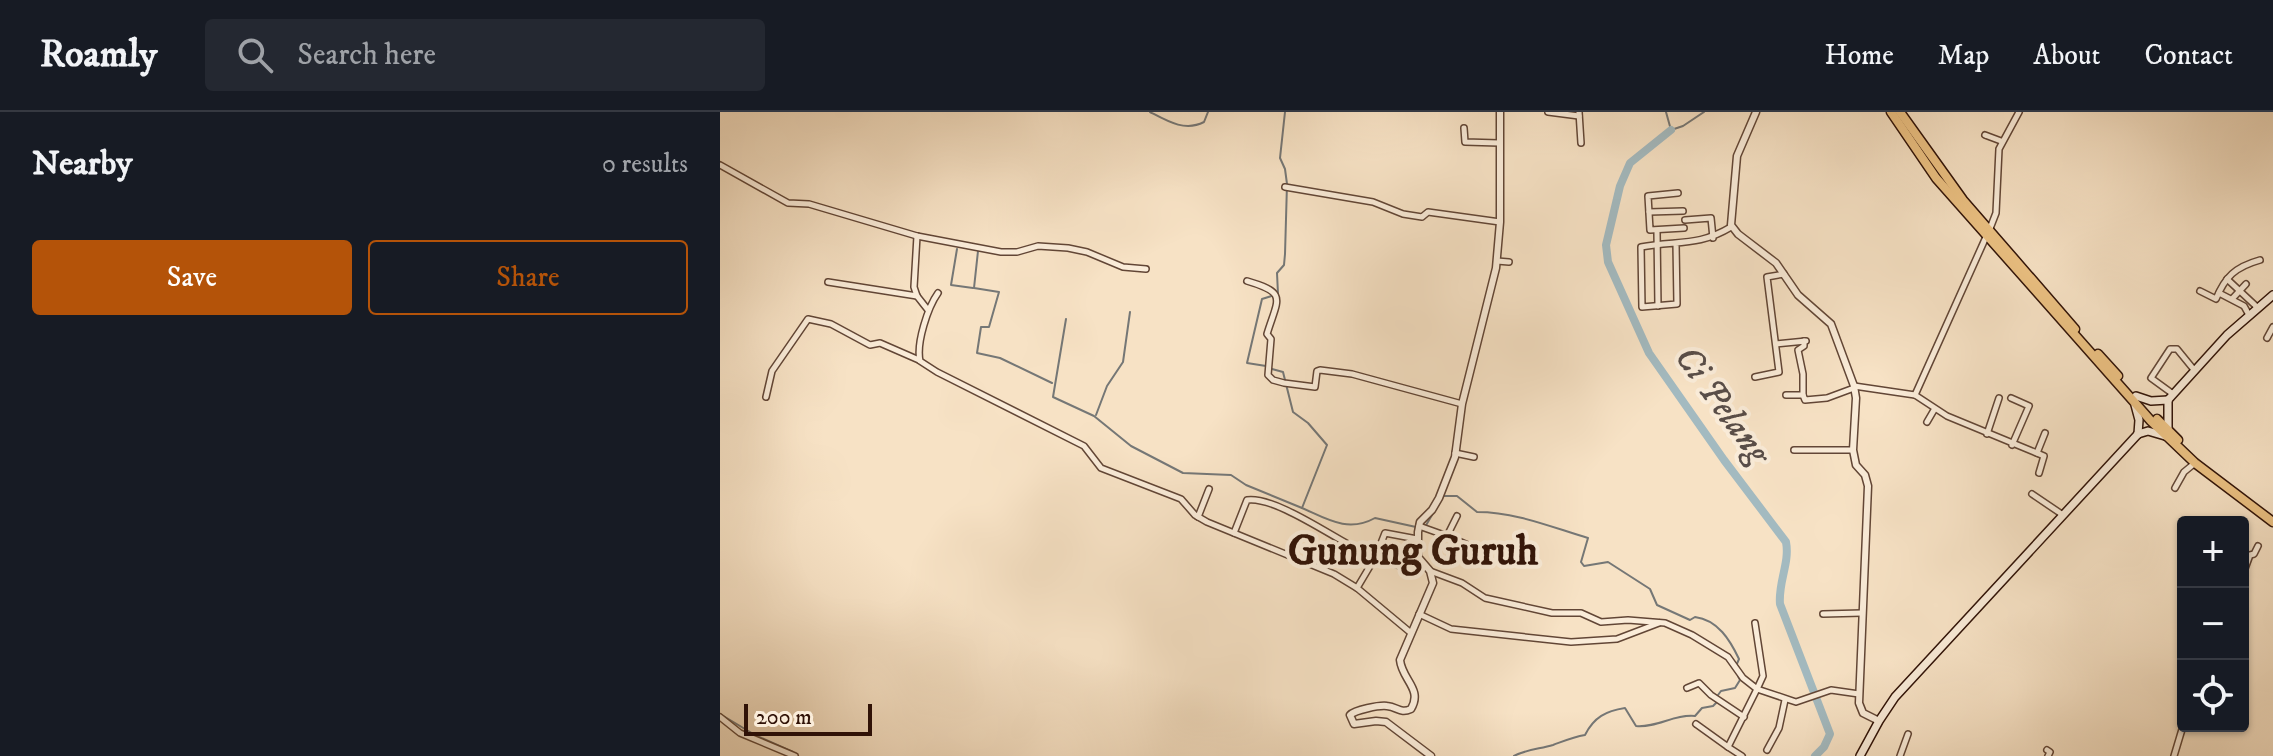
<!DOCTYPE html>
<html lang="en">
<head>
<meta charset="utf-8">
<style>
  body { margin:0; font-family:"IM FELL DW Pica",serif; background:#242831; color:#f1f3f6 }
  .controls { position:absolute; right:24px; bottom:24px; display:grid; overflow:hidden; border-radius:8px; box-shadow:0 2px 6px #0004 }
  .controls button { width:72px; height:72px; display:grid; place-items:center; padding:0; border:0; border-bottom:2px solid #363941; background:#171b24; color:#f1f3f6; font:40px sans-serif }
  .scale { position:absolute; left:24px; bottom:20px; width:128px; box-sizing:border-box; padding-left:8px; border:4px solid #301207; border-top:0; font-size:22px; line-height:28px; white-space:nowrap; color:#301207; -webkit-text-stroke:6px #faecd9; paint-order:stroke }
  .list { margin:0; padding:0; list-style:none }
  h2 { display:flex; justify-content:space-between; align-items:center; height:104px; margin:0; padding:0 32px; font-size:34px }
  h2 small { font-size:26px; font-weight:400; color:#9ea1a6 }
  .actions { display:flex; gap:16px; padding:24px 32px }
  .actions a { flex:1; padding:18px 0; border:2px solid #b45309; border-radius:8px; text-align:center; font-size:28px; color:#b45309 }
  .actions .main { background:#b45309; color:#fff }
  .icon { flex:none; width:44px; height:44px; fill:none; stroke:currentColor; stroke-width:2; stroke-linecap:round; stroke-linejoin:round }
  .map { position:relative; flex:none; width:1553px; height:644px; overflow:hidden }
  header { display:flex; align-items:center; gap:48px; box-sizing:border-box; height:112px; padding:0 40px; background:#171b24; border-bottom:2px solid #363941 }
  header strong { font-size:38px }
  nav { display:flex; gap:44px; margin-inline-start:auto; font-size:28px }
  .search { width:560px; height:72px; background:#242831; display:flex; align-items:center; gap:20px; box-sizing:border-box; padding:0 28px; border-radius:8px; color:#9ea1a6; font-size:30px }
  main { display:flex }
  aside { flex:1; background:#171b24 }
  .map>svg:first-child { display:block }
</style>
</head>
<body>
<header>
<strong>Roamly</strong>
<div class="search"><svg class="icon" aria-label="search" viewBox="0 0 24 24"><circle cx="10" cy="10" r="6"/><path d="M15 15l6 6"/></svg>Search here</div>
<nav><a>Home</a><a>Map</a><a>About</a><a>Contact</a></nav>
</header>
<main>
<aside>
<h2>Nearby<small>0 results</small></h2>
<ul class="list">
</ul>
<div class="actions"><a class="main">Save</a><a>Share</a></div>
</aside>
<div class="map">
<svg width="1553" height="644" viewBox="0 0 1553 644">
  <rect width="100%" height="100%" fill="#f7e2c5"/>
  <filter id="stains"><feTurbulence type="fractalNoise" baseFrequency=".0025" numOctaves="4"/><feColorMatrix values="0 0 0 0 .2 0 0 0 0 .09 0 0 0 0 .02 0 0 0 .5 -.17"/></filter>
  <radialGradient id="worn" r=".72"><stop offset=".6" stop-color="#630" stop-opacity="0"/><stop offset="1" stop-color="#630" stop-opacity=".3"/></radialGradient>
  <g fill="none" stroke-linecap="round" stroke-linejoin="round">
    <g stroke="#757776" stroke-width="2">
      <path d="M430 0C447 9 465 20 484 10L488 0"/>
      <path d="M946 0 951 18 963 14 984 0"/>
      <path d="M237 137 231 173 253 176"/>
      <path d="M258 139 254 176 279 180 269 215H261L257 241 280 246 332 271"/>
      <path d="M346 207 333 285 374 304 411 334 463 361 511 363 526 373 582 396"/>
      <path d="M546 254 527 251 542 187 558 182 557 161 564 153 565 142 567 72 565 57 560 46 565 0"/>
      <path d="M552 257 563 260 573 300 588 311 607 333 582 396C607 407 628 421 655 406L696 415"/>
      <path d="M376 303 387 274 403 250 410 200"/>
      <path d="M723 384H737L757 400C796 400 831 415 868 426L861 450 864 454 888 450 930 477 937 493 970 508 975 505C998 508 1010 528 1019 547L1016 554"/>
      <path d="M705 415 712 403"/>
      <path d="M998 583 1001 579 1015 576 1020 568 1018 564"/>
      <path d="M0 602 35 623 73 640"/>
      <path d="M794 644C807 637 820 637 833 633 844 629 853 625 865 623 874 605 886 599 905 596L916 614C937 616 954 602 975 604L982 596 993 594 997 590"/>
    </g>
    <path stroke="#a3bac0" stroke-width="8" d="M951 18 910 51 900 74 886 133 888 150 929 241 1004 348 1066 430C1070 451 1058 470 1060 492L1110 622 1104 635 1095 644"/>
    <defs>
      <g id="minor">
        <path d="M828 0 859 4"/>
        <path d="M859 0 861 31"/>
        <path d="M744 16 745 30 779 31"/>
        <path d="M1265 23 1281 29"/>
        <path d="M0 53 68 91 89 92 197 124 281 140H297L318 134 348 136 367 140 403 155 426 157"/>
        <path d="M565 75 653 90 683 102 702 105 708 100 780 110"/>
        <path d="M958 81 928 84 930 118 964 116"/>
        <path d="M929 100 963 99"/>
        <path d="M965 108 991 106 993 126"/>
        <path d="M1269 119 1276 101 1279 37 1299 0"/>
        <path d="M937 120 938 194"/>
        <path d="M197 124 194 175 197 184 208 198"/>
        <path d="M956 131 957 192 922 195 921 135C956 128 978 135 1011 115"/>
        <path d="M777 149 789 150"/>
        <path d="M1507 167 1538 196"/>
        <path d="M527 169C568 181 558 186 547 222L551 227 548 263 553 268 564 271 595 275 597 259 600 258 632 262 742 292"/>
        <path d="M108 170 197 184"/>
        <path d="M1480 179 1496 187C1505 165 1515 155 1540 148"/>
        <path d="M218 181C208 195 196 231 200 249L217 260 364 334 381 356 461 387 475 403 487 410 614 462 637 476 691 521"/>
        <path d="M1499 181 1524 194 1529 203"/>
        <path d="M1512 187 1526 172"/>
        <path d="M1547 226 1553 215"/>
        <path d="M1056 232 1086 229"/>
        <path d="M1035 265 1059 260 1047 165 1064 162"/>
        <path d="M1134 274 1195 283 1266 125"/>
        <path d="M1453 282 1431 266 1450 237H1457L1475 259"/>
        <path d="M1066 283H1083L1085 288 1107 286 1134 276"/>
        <path d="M1083 283V262L1078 238 1084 234V229"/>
        <path d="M1195 283 1227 304 1324 344 1319 361"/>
        <path d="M46 285 52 259 88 207 111 212 150 233 160 231 199 248"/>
        <path d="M1291 286 1309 294 1292 333"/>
        <path d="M1207 310 1214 298"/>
        <path d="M1267 322 1279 286"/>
        <path d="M1074 338H1133"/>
        <path d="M735 341 754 345"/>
        <path d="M1317 341 1325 321"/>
        <path d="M1455 376 1464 360 1475 351"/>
        <path d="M1312 382 1343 403"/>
        <path d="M478 405 489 377"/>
        <path d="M699 414 727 424 737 404"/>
        <path d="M514 421 527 388C555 384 612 425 639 438 655 446 674 450 690 459L698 445"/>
        <path d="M727 424 750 434 776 438"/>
        <path d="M710 459 742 471 765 486 832 501H861L881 510 908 508 945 511 972 523 1008 545 1023 566 1037 577 1043 564 1035 511"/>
        <path d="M1523 462 1530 443 1534 442 1538 434"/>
        <path d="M1523 466V469"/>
        <path d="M637 476 656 444 665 421 697 427"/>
        <path d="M699 502 731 517 851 530 897 527 939 511"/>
        <path d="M1103 502 1142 501"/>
        <path d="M967 576 979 571 991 583 1024 605"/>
        <path d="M0 605 20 621 75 644"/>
        <path d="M976 612 1008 635"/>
        <path d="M1047 638 1059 616 1065 588"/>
        <path d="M1327 638 1330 640 1328 644"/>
        <path d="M1022 644 1008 635 1037 577 1076 590 1111 578 1139 582"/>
        <path d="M1180 644 1188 622"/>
        <path d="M1454 644 1463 614"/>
      </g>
      <g id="tertiary">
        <path d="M1036 0 1017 44 1011 113 1018 122 1056 151 1078 183 1111 212 1134 274 1136 286 1133 338 1136 353 1145 363 1148 374 1139 591 1143 601 1159 609"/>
        <path d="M711 644 666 610 656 609 634 612 630 603C635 598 659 593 667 594 678 595 680 602 691 597 703 577 682 568 680 548L713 471 710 459 698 445V420L700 410 712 398 719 386 735 345 742 292 776 156 780 110V0"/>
      </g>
      <g id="secondary">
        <path d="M1416 284 1431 289 1448 288"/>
        <path d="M1448 288 1507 223 1553 183"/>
        <path d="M1448 288V318"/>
        <path d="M1415 293 1419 308 1418 322"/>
        <path d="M1418 322 1428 319 1445 324"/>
        <path d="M1140 644 1159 609 1175 585 1418 322"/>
      </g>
      <g id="primary">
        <path d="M1171 0 1216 66 1431 309 1475 351 1553 410"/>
        <path d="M1180 0 1243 88 1355 217"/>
        <path d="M1378 242 1398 264"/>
        <path d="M1437 307 1458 328"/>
      </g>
    </defs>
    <use href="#minor" stroke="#624636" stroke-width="8"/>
    <use href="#tertiary" stroke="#624636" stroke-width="9"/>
    <use href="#secondary" stroke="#301207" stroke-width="10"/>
    <use href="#primary" stroke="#301207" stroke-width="11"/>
    <use href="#minor" stroke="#faecd9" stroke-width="5"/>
    <use href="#tertiary" stroke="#faecd9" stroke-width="6"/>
    <use href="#secondary" stroke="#faecd9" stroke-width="7"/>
    <use href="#primary" stroke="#ecc182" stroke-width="8"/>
  </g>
  <g text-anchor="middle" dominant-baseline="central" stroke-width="8" stroke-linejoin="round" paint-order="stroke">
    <g font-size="36" font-style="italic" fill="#584d48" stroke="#faecd9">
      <text transform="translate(1002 293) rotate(54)">Ci Pelang</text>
    </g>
    <g font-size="42" font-weight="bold" fill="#301207" stroke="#faecd9">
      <text x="693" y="440">Gunung Guruh</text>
    </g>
  </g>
  <rect width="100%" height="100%" filter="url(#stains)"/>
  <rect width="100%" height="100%" fill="url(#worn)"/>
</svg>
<div class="controls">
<button>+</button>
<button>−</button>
<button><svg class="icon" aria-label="locate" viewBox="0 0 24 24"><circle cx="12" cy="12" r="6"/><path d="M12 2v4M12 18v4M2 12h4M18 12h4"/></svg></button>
</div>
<div class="scale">200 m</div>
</div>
</main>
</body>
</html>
